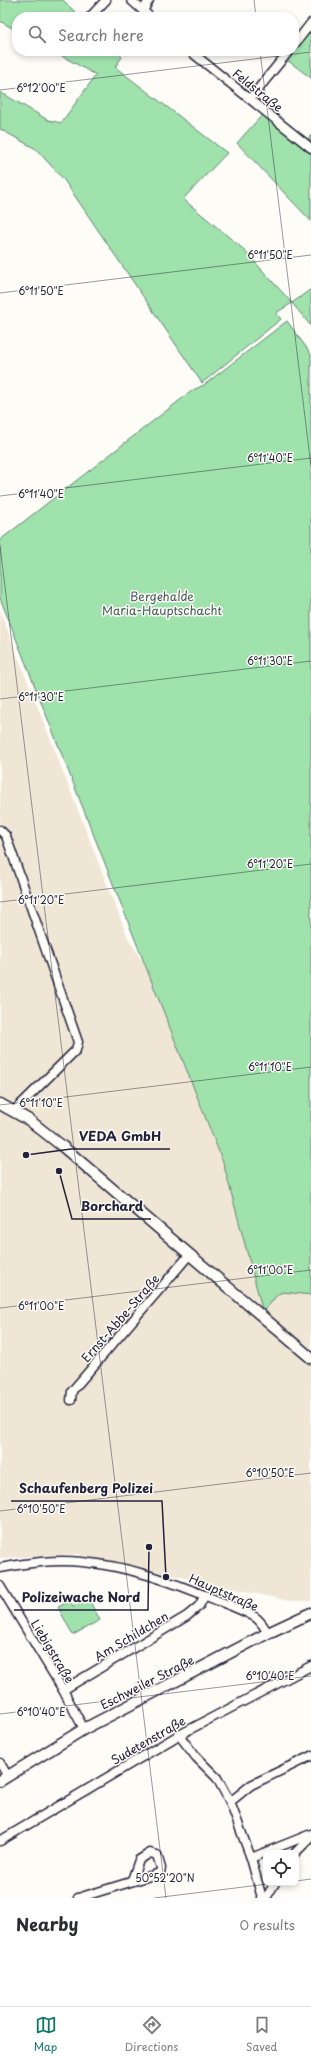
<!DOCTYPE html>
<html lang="en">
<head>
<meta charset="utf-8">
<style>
  body { margin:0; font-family:"Playpen Sans",sans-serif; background:#f2f2f3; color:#2b2b33 }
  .controls { position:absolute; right:12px; bottom:12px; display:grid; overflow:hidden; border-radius:8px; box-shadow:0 2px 6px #0003 }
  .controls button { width:36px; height:36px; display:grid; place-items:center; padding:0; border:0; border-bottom:1px solid #e1e1e2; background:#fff; color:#2b2b33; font:20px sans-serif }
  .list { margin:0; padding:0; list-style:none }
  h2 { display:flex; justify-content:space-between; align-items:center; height:52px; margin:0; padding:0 16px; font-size:17px }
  h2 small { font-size:13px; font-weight:400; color:#7c7c81 }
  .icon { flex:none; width:22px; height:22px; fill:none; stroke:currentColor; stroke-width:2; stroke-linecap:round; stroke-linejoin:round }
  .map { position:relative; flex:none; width:311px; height:1898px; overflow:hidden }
  .search { position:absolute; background:#fff; box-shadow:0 2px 6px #0003; left:12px; right:12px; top:12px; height:44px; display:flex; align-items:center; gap:10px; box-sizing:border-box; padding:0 14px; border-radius:16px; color:#7c7c81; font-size:15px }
  .sheet { height:108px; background:#fff }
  nav { display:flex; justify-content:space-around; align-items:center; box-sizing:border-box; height:56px; border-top:1px solid #e1e1e2; background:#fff; font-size:11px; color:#7c7c81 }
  nav a { display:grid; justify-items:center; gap:2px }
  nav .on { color:#0f766e }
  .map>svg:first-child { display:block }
</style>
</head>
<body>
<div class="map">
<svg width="311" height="1898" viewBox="0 0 311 1898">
  <rect width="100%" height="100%" fill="#fdfcf7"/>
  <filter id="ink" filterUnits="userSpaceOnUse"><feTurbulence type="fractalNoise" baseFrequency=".025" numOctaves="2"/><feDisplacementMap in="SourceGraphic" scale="8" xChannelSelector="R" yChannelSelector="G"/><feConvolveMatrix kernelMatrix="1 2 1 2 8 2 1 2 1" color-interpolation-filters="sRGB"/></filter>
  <g filter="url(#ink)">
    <path fill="#f0e6d5" d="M0 611 128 938 153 979 216 1139 255 1268 283 1277 305 1295H311V1601H289L77 1554 0 1558Z"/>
    <g fill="#a0e2ac" stroke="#618274">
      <path d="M0 0H63L80 17H17V31L0 21Z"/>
      <path d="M311 29V78L287 60Z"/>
      <path d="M53 51H116L122 57 115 67 227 153 183 199 242 248 292 303 311 289V326L292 303 276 313 281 319 202 383 64 180 36 149 0 129V92L48 120 61 123 96 75Z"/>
      <path d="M263 114 303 146 311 135V221L237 143Z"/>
      <path d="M287 321 311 354V1295L283 1292 278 1294 263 1312 223 1162 0 598V540L193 390 204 385Z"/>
      <path d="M89 1600 100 1620 73 1635 58 1607 70 1601 73 1606Z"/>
    </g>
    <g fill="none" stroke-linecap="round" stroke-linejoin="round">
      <defs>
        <g id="minor">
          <path d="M131 0 150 17"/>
          <path d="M143 11 149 0"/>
          <path d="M90 17 106 0"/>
          <path d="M294 45 311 23"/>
          <path d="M190 51 311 148"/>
          <path d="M250 99 289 51"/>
          <path d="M0 830 6 836 78 1042 76 1050 14 1111"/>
          <path d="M71 1400 72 1391 190 1254"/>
          <path d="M0 1568C27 1563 54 1559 82 1562 128 1566 173 1582 216 1600 229 1605 243 1610 255 1617 261 1621 264 1627 268 1633"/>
          <path d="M0 1586 63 1690 84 1729"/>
          <path d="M63 1690 187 1616 199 1606 205 1595"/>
          <path d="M179 1735 196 1757 217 1778 230 1802 251 1858 262 1898"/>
          <path d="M0 1763 7 1775"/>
          <path d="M230 1802 251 1785 311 1756"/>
          <path d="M0 1841 179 1735 311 1666"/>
          <path d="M295 1853 311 1837"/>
          <path d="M251 1858 311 1834"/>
          <path d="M78 1898 160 1873 161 1868 157 1855 150 1853 139 1860 132 1880"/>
          <path d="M266 1898 275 1883"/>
        </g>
        <g id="tertiary">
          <path d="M0 1104 29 1120 62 1146 311 1358"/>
          <path d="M0 1781 84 1729 268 1633 311 1613"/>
        </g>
      </defs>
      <use href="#minor" stroke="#22223b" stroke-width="11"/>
      <use href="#tertiary" stroke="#22223b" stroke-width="13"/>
      <use href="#minor" stroke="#fdfcf7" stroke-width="8"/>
      <use href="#tertiary" stroke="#fdfcf7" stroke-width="10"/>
    </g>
  </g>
  <path fill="none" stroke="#22223b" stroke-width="1" stroke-opacity="0.45" d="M254 0 256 17M260 51 311 466M0 90 311 52M0 293 311 255M0 496 311 458M0 546 166 1898M0 699 311 661M0 902 311 864M0 1105 311 1067M0 1308 311 1270M0 1511 311 1473M0 1714 311 1676M296 1881 311 1879M154 1898 276 1883"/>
  <g text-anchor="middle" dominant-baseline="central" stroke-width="3" stroke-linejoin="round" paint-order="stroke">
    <g font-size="12" fill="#22223b" stroke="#fdfcf7">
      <text transform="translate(258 90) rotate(39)">Feldstraße</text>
      <text transform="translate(120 1318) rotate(-49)">Ernst-Abbe-Straße</text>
      <text transform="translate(224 1592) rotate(24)">Hauptstraße</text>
      <text transform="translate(131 1636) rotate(-31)">Am Schildchen</text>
      <text transform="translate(53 1651) rotate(59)">Liebigstraße</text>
      <text transform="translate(147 1682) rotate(-27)">Eschweiler Straße</text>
      <text transform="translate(148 1740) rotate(-30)">Sudetenstraße</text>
    </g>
    <g font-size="12" fill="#485c5d" stroke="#fdfcf7">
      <text x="162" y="596">Bergehalde<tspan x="162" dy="14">Maria-Hauptschacht</tspan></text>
    </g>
  </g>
  <g font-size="10" text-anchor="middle" fill="#22223b" stroke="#fdfcf7" stroke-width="3" stroke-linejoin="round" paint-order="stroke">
    <text x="41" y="92">6°12'00"E</text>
    <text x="270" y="259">6°11'50"E</text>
    <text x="41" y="295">6°11'50"E</text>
    <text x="270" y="462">6°11'40"E</text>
    <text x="41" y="498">6°11'40"E</text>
    <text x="270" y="665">6°11'30"E</text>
    <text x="41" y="701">6°11'30"E</text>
    <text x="270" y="868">6°11'20"E</text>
    <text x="41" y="904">6°11'20"E</text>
    <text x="270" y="1071">6°11'10"E</text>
    <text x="41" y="1107">6°11'10"E</text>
    <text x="270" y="1274">6°11'00"E</text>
    <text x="41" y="1310">6°11'00"E</text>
    <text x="270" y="1477">6°10'50"E</text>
    <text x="41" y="1513">6°10'50"E</text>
    <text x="270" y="1680">6°10'40"E</text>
    <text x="41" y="1716">6°10'40"E</text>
    <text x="165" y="1882">50°52'20"N</text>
  </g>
  <path fill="none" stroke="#22223b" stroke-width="1.5" d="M26 1155L71 1149H170M59 1171L72 1219H151M166 1577L162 1501H11M149 1547L148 1610H14"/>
  <g fill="#22223b" stroke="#fdfcf7" stroke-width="1.5">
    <circle cx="26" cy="1155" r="4"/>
    <circle cx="59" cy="1171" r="4"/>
    <circle cx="166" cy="1577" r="4"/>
    <circle cx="149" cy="1547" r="4"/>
  </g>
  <g font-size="13" text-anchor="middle" font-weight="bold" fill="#22223b" stroke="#fdfcf7" stroke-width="3" stroke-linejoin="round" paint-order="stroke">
    <text x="120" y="1141">VEDA GmbH</text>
    <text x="112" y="1211">Borchard</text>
    <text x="86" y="1493">Schaufenberg Polizei</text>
    <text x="81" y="1602">Polizeiwache Nord</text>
  </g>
</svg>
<div class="controls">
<button><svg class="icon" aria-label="locate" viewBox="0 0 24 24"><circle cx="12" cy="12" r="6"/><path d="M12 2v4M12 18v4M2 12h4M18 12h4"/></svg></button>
</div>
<div class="search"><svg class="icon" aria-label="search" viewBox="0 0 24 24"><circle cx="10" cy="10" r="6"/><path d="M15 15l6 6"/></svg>Search here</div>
</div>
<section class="sheet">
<h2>Nearby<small>0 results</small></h2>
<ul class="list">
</ul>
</section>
<nav>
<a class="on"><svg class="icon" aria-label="map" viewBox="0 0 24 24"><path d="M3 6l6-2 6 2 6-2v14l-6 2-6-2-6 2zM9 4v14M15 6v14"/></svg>Map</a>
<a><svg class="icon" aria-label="directions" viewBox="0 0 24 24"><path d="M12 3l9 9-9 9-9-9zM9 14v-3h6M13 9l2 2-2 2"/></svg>Directions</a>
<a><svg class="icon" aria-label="saved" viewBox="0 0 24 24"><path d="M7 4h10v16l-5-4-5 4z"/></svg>Saved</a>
</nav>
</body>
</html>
